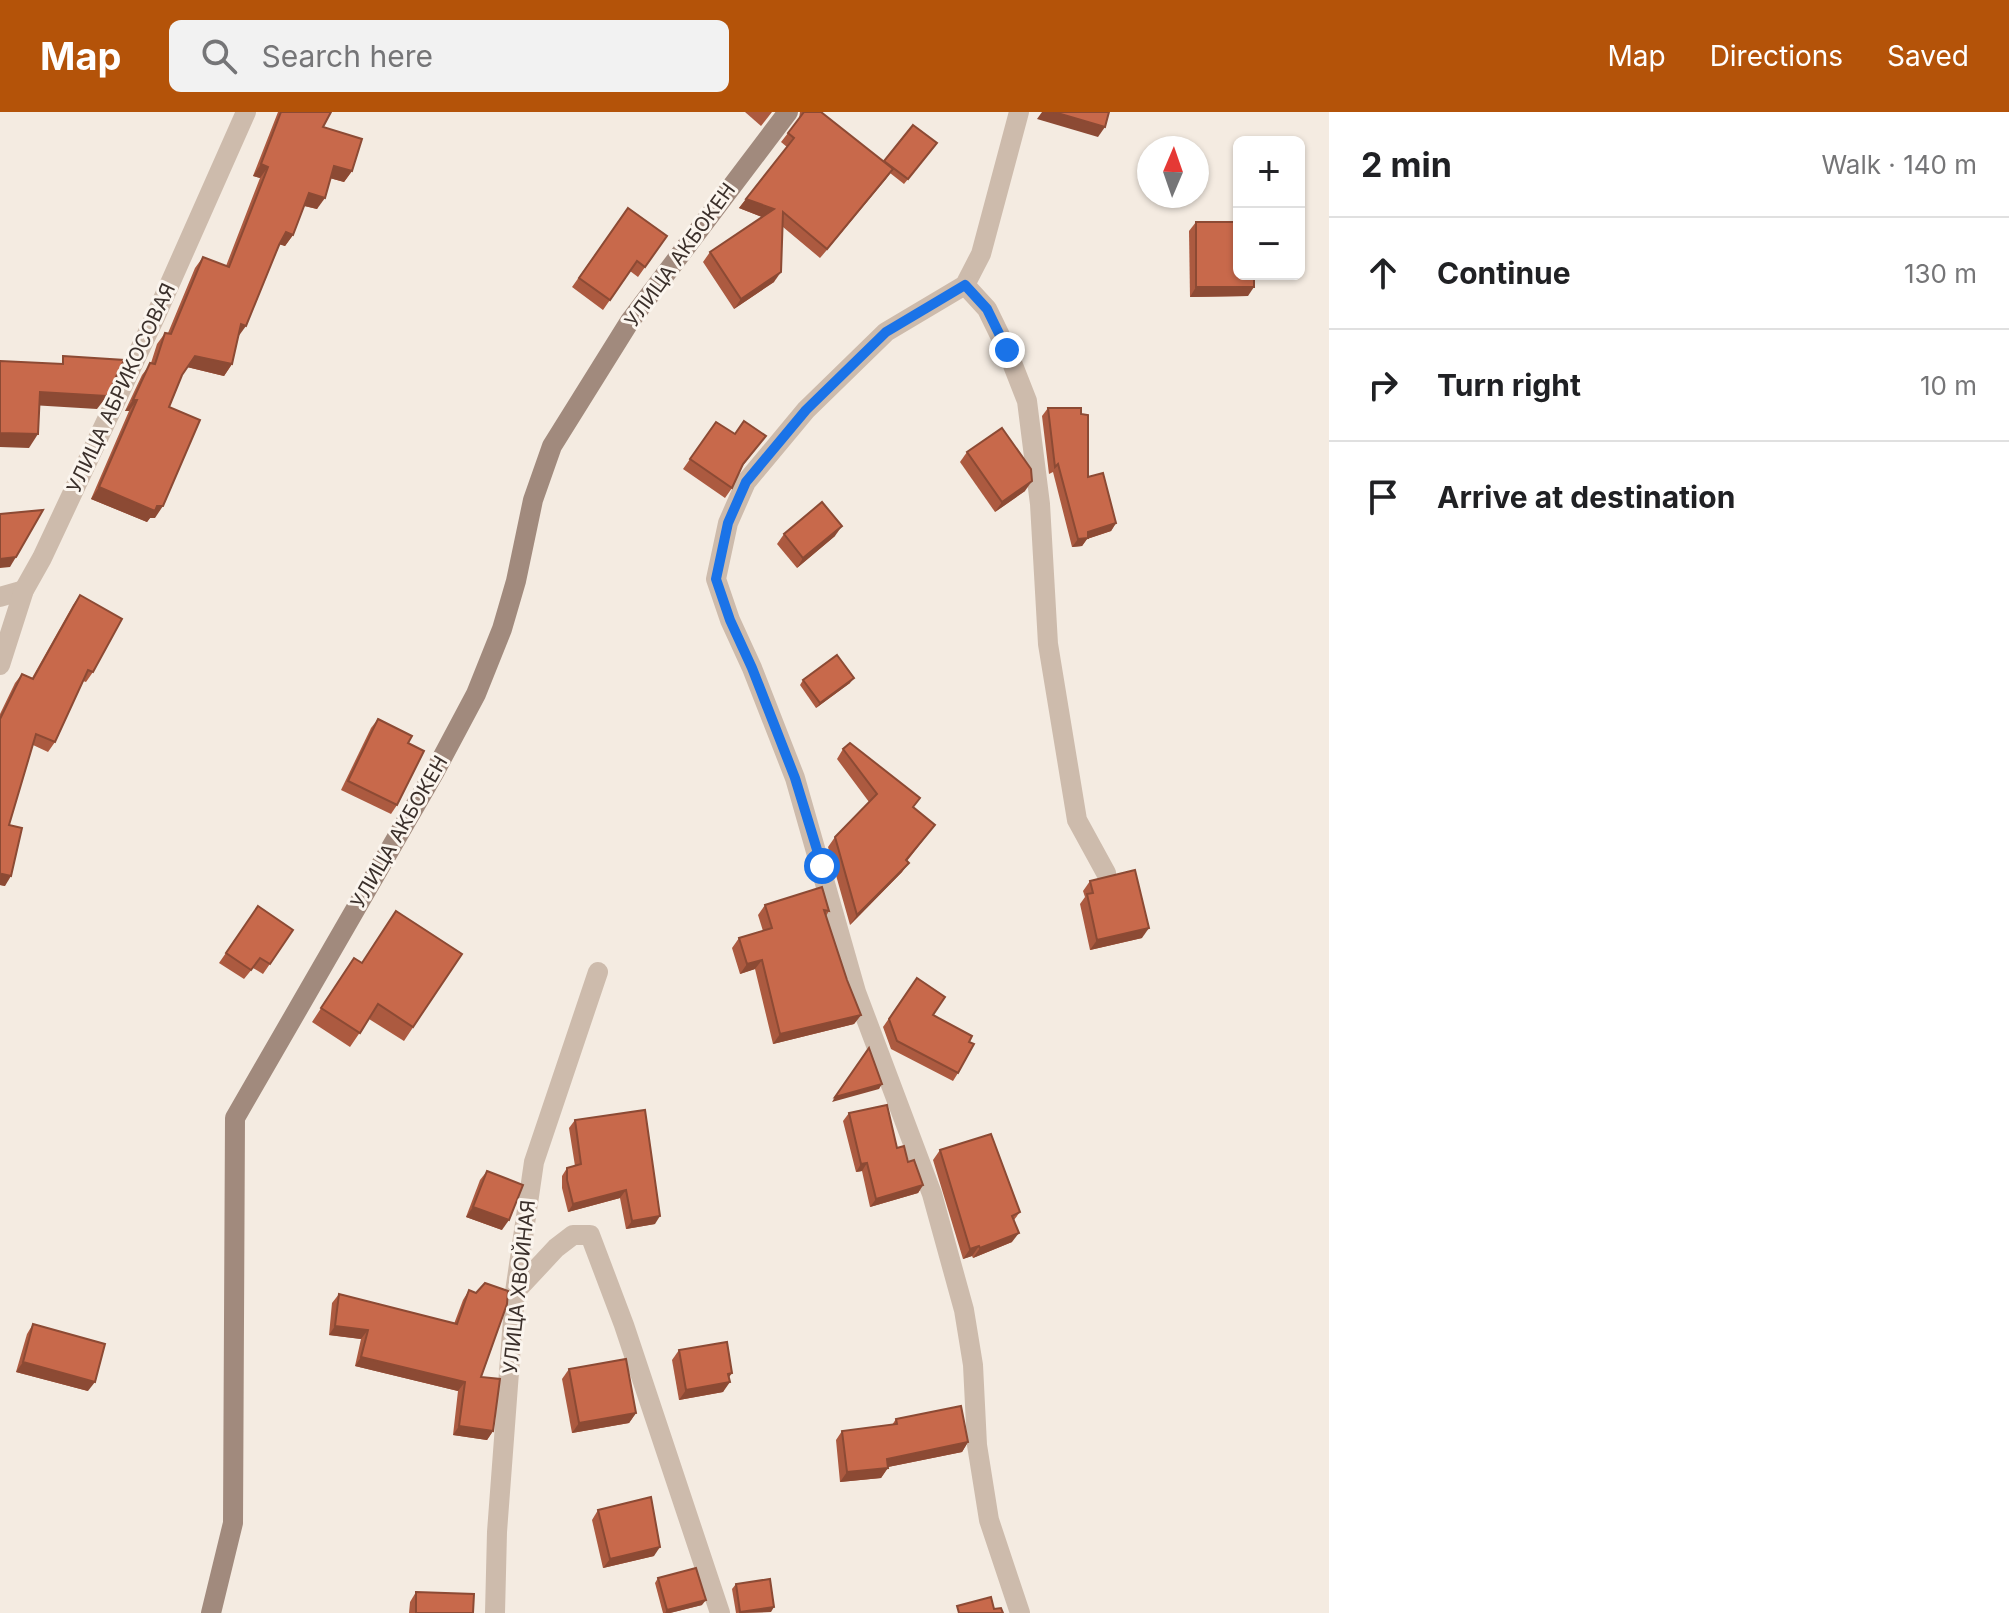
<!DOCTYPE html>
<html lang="en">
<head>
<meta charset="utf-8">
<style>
  body { margin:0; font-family:Inter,sans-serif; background:#f2f2f2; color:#202124 }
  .controls { position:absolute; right:24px; top:24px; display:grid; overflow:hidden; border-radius:12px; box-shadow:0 2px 6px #0004 }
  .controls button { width:72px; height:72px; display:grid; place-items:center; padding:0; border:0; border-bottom:2px solid #e0e0e0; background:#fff; color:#202124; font:40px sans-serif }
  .compass { position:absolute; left:1137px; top:24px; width:72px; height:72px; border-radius:50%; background:#fff; box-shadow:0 2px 6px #0004; rotate:2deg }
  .stop { position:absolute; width:24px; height:24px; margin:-18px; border:6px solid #1a73e8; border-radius:50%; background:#fff }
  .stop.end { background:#1a73e8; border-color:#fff; box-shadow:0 2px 8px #0008 }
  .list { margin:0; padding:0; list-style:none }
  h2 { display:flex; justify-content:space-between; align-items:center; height:104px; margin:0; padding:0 32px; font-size:34px }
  h2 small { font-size:26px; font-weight:400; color:#757577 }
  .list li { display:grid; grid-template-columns:52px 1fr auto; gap:24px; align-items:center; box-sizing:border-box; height:112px; padding:0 32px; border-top:2px solid #e0e0e0 }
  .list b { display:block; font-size:30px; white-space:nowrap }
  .list em { font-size:26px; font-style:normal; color:#757577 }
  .icon { flex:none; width:44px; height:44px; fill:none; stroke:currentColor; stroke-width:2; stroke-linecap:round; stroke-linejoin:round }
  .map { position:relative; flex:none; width:1329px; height:1501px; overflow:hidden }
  header { display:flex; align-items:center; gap:48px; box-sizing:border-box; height:112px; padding:0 40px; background:#b45309; color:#fff }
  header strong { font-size:38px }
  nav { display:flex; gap:44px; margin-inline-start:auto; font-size:28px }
  .search { width:560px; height:72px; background:#f2f2f2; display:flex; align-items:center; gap:20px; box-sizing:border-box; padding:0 28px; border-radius:12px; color:#757577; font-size:30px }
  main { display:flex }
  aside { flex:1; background:#fff }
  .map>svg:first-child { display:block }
</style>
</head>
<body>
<header>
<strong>Map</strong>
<div class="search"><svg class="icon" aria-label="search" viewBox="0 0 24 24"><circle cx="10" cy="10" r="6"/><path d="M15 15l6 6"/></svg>Search here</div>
<nav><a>Map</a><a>Directions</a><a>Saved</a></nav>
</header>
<main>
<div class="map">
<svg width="1329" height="1501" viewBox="0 0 1329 1501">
  <rect width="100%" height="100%" fill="#f4ebe1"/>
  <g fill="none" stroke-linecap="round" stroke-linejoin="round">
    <g stroke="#cdbbac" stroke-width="20">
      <path d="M1019 0 981 142 965 173 886 220 806 298 746 370 728 411 716 467 730 508 752 556 795 666 856 880 932 1082 964 1198 973 1253 977 1333 989 1408 1020 1501"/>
      <path d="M965 173 987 197 1007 238 1027 289 1040 392 1048 532 1077 708 1106 761"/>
      <path d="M0 485 24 478"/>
      <path d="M0 553 24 478 42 446 156 203 246 0"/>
      <path d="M515 1180 556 1136 573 1123H590L624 1213 720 1501"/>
      <path d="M495 1501 497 1420 515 1180 534 1050 598 860"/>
    </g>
    <path stroke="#a18a7d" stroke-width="20" d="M211 1501 233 1411 235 1006 434 661 476 582 502 517 516 469 533 388 552 334 630 209 788 0"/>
  </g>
  <g fill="#ac5a40">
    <path d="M278 0H331L323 15 352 59 344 70 330 66 317 97 304 94 293 123 285 134 280 132 238 225 232 252 224 264 187 255 182 263 169 295 155 406H150L147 410 91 387 129 299H125L142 263 151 251 157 232 165 221H168L195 156 203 145 226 154 260 66 253 64Z"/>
    <path d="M745 0H772L761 14Z"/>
    <path d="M800 0H821L884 50 937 31 904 72 890 61 820 146 783 115 774 170 734 197 703 150 710 140 762 105 739 96 787 35 781 30 799 7Z"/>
    <path d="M628 96 667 124 638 165 630 159 603 198 572 175Z"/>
    <path d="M1196 110 1248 184 1190 185 1189 119Z"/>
    <path d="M1048 296 1081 302 1088 365 1116 411 1111 419 1087 427 1082 434 1072 435 1053 360 1049 362 1042 304Z"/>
    <path d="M716 310 735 322 766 324 741 356 732 376 725 386 683 357Z"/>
    <path d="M967 340 1025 379 995 400 960 350Z"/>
    <path d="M784 422 835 424 797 456 777 432Z"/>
    <path d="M80 483 93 560 86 570 83 569 55 630 48 640 33 633 9 713 5 774 0 773V602L15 571 22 562 32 566 73 493Z"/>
    <path d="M803 568 850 571 816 596 800 573Z"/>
    <path d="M378 607 408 631 397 693 391 702 341 678 371 616Z"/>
    <path d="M843 637 913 696 928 722 907 749 902 760 850 813 828 735 835 725 869 690 837 647Z"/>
    <path d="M1090 769 1142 826 1090 838 1080 792 1085 785 1083 779Z"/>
    <path d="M765 793 829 799 826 804 847 868 861 903 854 912 773 932 755 857 740 862 732 836 739 826 763 819 758 803Z"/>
    <path d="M258 794 293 818 263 862 253 856 244 867 219 851Z"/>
    <path d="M462 842 404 929 369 907 350 935 312 910 354 846 362 851Z"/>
    <path d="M917 866 933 903 969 930 958 961 953 969 891 937 883 915Z"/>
    <path d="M849 1001 897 1036 923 1073 918 1081 870 1095 862 1059 856 1060 843 1009Z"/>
    <path d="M575 1008 655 1112 626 1117 620 1086 568 1100 562 1076V1064L567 1056 575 1054 569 1016Z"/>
    <path d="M940 1038 1020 1100 1014 1108 1012 1130 973 1146 972 1144 963 1147 933 1048Z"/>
    <path d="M487 1059 502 1118 466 1105 480 1068Z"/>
    <path d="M469 1178 481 1265 493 1319 487 1328 453 1323 458 1279 355 1254 361 1227 329 1223 332 1191 339 1182 454 1212 463 1188Z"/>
    <path d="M33 1212 88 1279 16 1260 27 1222Z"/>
    <path d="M679 1238 729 1266 723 1280 679 1288 672 1248Z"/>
    <path d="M569 1257 636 1301 629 1311 572 1321 562 1267Z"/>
    <path d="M896 1307 968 1330 962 1340 888 1355 881 1366 840 1370 836 1328 842 1319 892 1313Z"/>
    <path d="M598 1398 654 1444 603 1456 592 1408Z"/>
    <path d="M658 1466 702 1493 670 1501H663L655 1471Z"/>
    <path d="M736 1472 771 1500 736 1501 732 1477Z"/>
    <path d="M416 1480 473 1501H409L410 1490Z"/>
  </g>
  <g fill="#8c4a34">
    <path d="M1042 0H1054L1105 15 1098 25 1037 7Z"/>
    <path d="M261 52 268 55 260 66 253 64Z"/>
    <path d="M334 54 352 59 344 70 326 65Z"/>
    <path d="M893 57 886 67 820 146 827 137Z"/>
    <path d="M309 81 325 86 317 97 301 93Z"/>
    <path d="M746 87 774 97 767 107 739 96Z"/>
    <path d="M286 120 293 123 285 134 278 132Z"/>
    <path d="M781 160 774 170 734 197 741 187Z"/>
    <path d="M1196 175H1254L1248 184 1190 185Z"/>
    <path d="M241 212 246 214 238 225Z"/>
    <path d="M195 244 232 252 224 264 187 255Z"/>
    <path d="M40 280 107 284 97 297 31 293Z"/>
    <path d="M133 288H137L129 299H125Z"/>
    <path d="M0 321 38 322 29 336 0 335Z"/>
    <path d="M1032 369 1025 379 995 400 1002 390Z"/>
    <path d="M99 375 157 394H163L155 406H150L147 410 91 387Z"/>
    <path d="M1116 411 1111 419 1087 427 1082 434 1072 435 1078 427 1088 420Z"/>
    <path d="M842 414 835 424 797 456 803 446Z"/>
    <path d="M16 445 10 455 0 456V447Z"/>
    <path d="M854 566 850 571 816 596 820 591Z"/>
    <path d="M909 751 902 760 850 813 857 803Z"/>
    <path d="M2 762 11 764 5 774 0 773V764Z"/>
    <path d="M1149 816 1142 826 1090 838 1097 828Z"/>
    <path d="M762 848 755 857 740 862 747 852Z"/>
    <path d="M861 903 854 912 773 932 780 922Z"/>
    <path d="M882 972 879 977 832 990 835 985Z"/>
    <path d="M867 1051 862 1059 856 1060 861 1052Z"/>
    <path d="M923 1073 918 1081 870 1095 876 1087Z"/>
    <path d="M626 1078 620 1086 568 1100 573 1092Z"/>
    <path d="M473 1095 509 1108 502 1118 466 1105Z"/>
    <path d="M660 1104 655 1112 626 1117 632 1109Z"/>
    <path d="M1019 1121 1012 1130 973 1146 980 1136Z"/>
    <path d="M979 1134 972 1144 963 1147 970 1137Z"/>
    <path d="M335 1214 368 1218 361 1227 329 1223Z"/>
    <path d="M361 1245 465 1270 458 1279 355 1254Z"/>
    <path d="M23 1250 95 1270 88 1279 16 1260Z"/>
    <path d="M732 1261 725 1271 730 1270 723 1280 679 1288 686 1278Z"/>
    <path d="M636 1301 629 1311 572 1321 579 1311Z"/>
    <path d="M459 1314 493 1319 487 1328 453 1323Z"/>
    <path d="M968 1330 962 1340 883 1356H888L881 1366 840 1370 847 1360 887 1347Z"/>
    <path d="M660 1435 654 1444 603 1456 610 1447Z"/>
    <path d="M706 1488 702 1493 670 1501H665L667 1498Z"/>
    <path d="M774 1495 771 1500 740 1501V1500Z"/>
  </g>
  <g fill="#c8694b" stroke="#8c4a34" stroke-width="2">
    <path d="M281 0H331L323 15 362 27 352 59 334 54 325 86 309 81 293 123 286 120 279 133 246 214 241 212 232 252 195 244 182 263 169 295 200 308 163 394H157L155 399 99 375 137 288H133L150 251 155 252 165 221 171 222 203 145 229 155 268 55 261 52Z"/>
    <path d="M804 0H821L893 57 827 137 783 100 781 160 741 187 710 140 774 97 746 87 794 26 788 21Z"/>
    <path d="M1054 0H1109L1105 15Z"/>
    <path d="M913 13 937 31 908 67 884 49Z"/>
    <path d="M628 96 667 124 645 155 637 149 610 188 579 166Z"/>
    <path d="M1196 110H1239V162H1254V175H1196Z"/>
    <path d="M63 244 124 248 107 284 40 280 38 322 0 321V249L63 252Z"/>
    <path d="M1048 296H1081V302L1088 303V365L1103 361 1116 411 1088 420V426L1078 427 1058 352 1055 355Z"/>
    <path d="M744 309 766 324 743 352 732 376 690 347 716 310 735 322Z"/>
    <path d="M1002 316 1031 357 1032 369 1002 390 967 340Z"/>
    <path d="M822 390 842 414 803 446 784 422Z"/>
    <path d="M43 398 16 445 0 447V402Z"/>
    <path d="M80 483 122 507 93 560 88 558 55 630 36 622 9 713 22 716 11 764 2 762 0 769V607L22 562 33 567Z"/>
    <path d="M837 543 854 566 820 591 803 568Z"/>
    <path d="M378 607 412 624 408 631 424 639 397 693 348 669Z"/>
    <path d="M850 631 920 686 913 695 935 713 906 748 909 751 857 803 835 725 877 682 843 637Z"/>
    <path d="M1135 758 1149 816 1097 828 1087 782 1093 781 1090 769Z"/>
    <path d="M822 775 829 799 824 798 847 868 861 903 780 922 762 848 747 852 739 826 772 816 765 793Z"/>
    <path d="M258 794 293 818 270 852 260 846 251 858 226 841Z"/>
    <path d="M396 799 462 842 413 915 378 892 360 921 321 896 354 846 362 851Z"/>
    <path d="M917 866 945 885 933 903 972 924 969 930 974 932 958 961 897 929 889 907Z"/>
    <path d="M869 936 882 972 835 985Z"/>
    <path d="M887 993 897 1036 904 1034 908 1050 914 1048 923 1073 876 1087 867 1051 861 1052 849 1001Z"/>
    <path d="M645 998 660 1104 632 1109 626 1078 573 1092 567 1068V1056L581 1052 575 1008Z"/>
    <path d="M991 1022 1020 1100 1012 1104 1019 1121 980 1136 979 1134 970 1137 940 1038Z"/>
    <path d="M487 1059 523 1073 509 1108 473 1095Z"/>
    <path d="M485 1171 508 1179 507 1192 481 1265 500 1267 493 1319 459 1314 465 1270 361 1245 368 1218 335 1214 339 1182 457 1212 469 1178 476 1181Z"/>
    <path d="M33 1212 105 1232 95 1270 23 1250Z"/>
    <path d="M727 1230 732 1261 728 1262 730 1270 686 1278 679 1238Z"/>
    <path d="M626 1247 636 1301 579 1311 569 1257Z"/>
    <path d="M961 1294 968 1330 887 1347 888 1356 847 1360 842 1319 897 1312 896 1307Z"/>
    <path d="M651 1385 660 1435 610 1447 598 1398Z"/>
    <path d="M696 1456 706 1488 667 1498 658 1466Z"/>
    <path d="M770 1467 774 1495 740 1500 736 1472Z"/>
    <path d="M416 1480 474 1482 473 1501H416Z"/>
    <path d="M991 1485 994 1497 1001 1496 1003 1501H959L957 1494Z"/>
  </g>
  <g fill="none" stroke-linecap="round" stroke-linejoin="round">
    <path stroke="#1a73e8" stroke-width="10" d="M822 754 795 666 752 556 730 508 716 467 728 411 746 370 806 298 886 220 965 173 987 197 1007 238"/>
  </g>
  <g text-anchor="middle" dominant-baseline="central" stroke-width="6" stroke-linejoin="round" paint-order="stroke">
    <g font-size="20" fill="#3b302b" stroke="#fbf5ee">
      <text transform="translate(680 143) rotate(-54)">УЛИЦА АКБОКЕН</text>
      <text transform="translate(121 276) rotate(-65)">УЛИЦА АБРИКОСОВАЯ</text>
      <text transform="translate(399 720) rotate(-60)">УЛИЦА АКБОКЕН</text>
      <text transform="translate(519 1175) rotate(-84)">УЛИЦА ХВОЙНАЯ</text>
    </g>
  </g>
</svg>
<div class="controls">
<button>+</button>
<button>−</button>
</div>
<svg class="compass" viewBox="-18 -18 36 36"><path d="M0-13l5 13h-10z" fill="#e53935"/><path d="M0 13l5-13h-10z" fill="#757577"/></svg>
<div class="stop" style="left:822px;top:754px"></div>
<div class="stop end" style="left:1007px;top:238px"></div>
</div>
<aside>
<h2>2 min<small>Walk · 140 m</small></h2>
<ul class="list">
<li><svg class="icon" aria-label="ahead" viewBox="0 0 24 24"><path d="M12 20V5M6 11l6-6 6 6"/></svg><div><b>Continue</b></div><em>130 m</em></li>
<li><svg class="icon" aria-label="right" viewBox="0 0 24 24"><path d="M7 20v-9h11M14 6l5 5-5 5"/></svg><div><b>Turn right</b></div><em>10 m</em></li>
<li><svg class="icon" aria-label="arrive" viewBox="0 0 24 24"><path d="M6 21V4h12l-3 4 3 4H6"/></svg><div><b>Arrive at destination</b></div></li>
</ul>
</aside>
</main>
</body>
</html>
